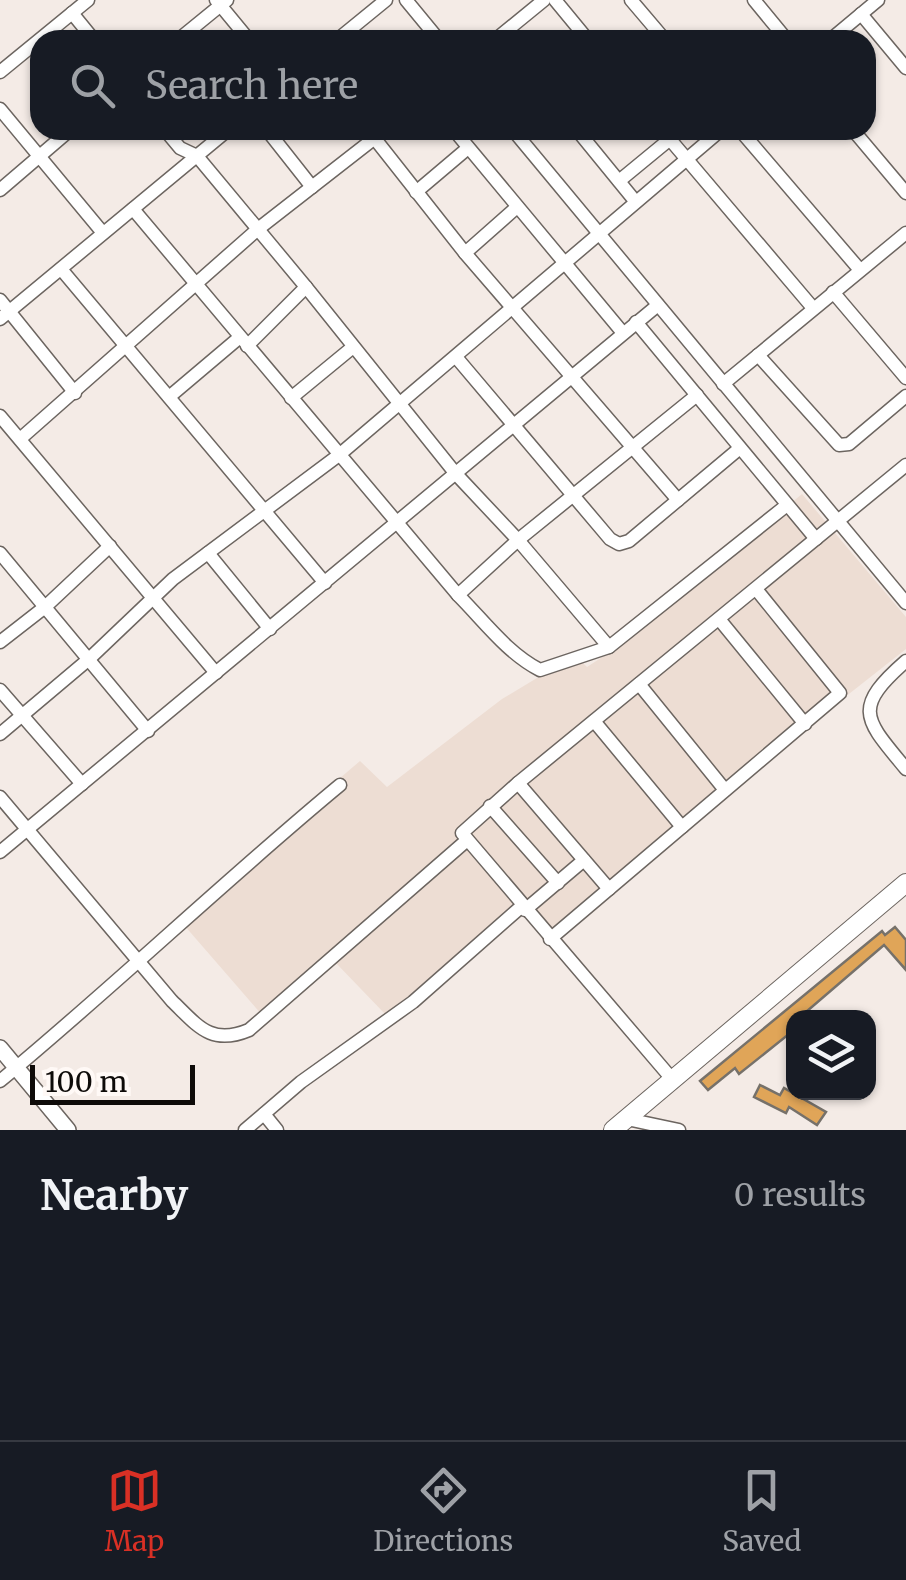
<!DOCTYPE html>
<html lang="en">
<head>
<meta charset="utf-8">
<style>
  body { margin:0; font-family:Merriweather,serif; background:#20242c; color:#f1f3f6 }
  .controls { position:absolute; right:30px; bottom:30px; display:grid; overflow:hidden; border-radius:20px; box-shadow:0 2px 8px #0004 }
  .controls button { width:90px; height:90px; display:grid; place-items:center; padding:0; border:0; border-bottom:2px solid #363941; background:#171b24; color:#f1f3f6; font:50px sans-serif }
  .scale { position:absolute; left:30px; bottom:25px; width:165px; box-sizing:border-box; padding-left:10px; border:5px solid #0e0b09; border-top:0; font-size:28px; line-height:35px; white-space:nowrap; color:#0e0b09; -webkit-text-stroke:8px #fff9f6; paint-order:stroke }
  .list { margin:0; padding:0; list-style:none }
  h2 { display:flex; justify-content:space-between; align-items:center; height:130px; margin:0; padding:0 40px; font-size:42px }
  h2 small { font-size:32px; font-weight:400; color:#9ea1a6 }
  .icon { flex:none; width:55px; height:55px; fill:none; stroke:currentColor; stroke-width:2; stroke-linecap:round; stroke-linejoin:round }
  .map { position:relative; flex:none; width:906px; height:1130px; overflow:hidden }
  .search { position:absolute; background:#171b24; box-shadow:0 2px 8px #0004; left:30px; right:30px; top:30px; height:110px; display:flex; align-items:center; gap:25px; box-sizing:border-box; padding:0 35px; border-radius:30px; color:#9ea1a6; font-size:38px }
  .sheet { height:310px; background:#171b24 }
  nav { display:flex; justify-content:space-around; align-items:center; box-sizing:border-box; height:140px; border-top:2px solid #363941; background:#171b24; font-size:28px; color:#9ea1a6 }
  nav a { display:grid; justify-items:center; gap:5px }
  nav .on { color:#d93025 }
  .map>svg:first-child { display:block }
</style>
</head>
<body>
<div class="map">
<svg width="906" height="1130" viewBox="0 0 906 1130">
  <rect width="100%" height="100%" fill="#f4ebe6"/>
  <path fill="#edddd3" d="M802 494 906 617V649L807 727 557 940 524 901 386 1015 334 961 263 1016 177 917 360 761 387 787 502 699 575 655 587 667 613 650Z"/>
  <g fill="#e0a558" stroke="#76716a" stroke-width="2.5">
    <path d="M895 927 906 940V970L884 945 799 1018H794V1030L739 1074 735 1068 708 1090 700 1081 882 931 885 935Z"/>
    <path d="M760 1085 780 1095 784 1088 826 1112 817 1125 789 1107 786 1113 754 1097Z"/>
  </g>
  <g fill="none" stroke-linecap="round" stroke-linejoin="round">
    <defs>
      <g id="minor">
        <path d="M216 0 249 40"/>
        <path d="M406 0 439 40"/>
        <path d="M555 0 588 40"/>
        <path d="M631 0 665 40"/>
        <path d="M754 0 787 40"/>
        <path d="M72 13 94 40"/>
        <path d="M861 14 906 68"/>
        <path d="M178 40 227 0"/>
        <path d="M337 40 386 0"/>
        <path d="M495 40 544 0"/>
        <path d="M830 40 878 0"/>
        <path d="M0 72 88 0"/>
        <path d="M0 109 103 233"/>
        <path d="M165 130 180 148 197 156 306 287 456 474 518 540 609 647"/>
        <path d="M267 130 312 187"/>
        <path d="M368 130 465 253 678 500"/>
        <path d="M454 130 623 333"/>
        <path d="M513 130 906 603"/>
        <path d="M577 130 635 201"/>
        <path d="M662 130 813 308"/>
        <path d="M740 130 860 270"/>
        <path d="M853 130 906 193"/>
        <path d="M619 181 681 130"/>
        <path d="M0 190 70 130"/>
        <path d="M416 192 468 148"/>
        <path d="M133 209 458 595C484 621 507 653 540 670L609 647 787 505"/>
        <path d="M465 253 517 207"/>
        <path d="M61 269 325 583"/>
        <path d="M833 292 906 378"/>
        <path d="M0 300 75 393"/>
        <path d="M0 319 228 130"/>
        <path d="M636 322 816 539"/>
        <path d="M247 346 306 287"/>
        <path d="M758 355 839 445 849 444 906 396"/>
        <path d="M456 357 610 539 619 544 629 541 740 448"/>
        <path d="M723 384 906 233"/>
        <path d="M169 397 240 337"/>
        <path d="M291 398 353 347"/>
        <path d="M0 416 216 673"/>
        <path d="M20 439 258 229 385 130"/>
        <path d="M0 553 148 731"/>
        <path d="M208 553 270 629"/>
        <path d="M458 595 518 540 697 395"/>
        <path d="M719 619 805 724"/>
        <path d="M0 642 45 607 110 546"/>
        <path d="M906 661C851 709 865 719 906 769"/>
        <path d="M639 684 725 790"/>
        <path d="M0 690 82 784"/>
        <path d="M594 721 682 827"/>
        <path d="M0 734 89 659 173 579 339 455 721 130"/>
        <path d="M518 783 609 889"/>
        <path d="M0 797 172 1001C198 1026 211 1046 249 1030L466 841"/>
        <path d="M490 806 558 883"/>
        <path d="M0 852 658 305"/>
        <path d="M525 910 584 860"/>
        <path d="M550 939 840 693 756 589"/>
        <path d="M672 1079 462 833 518 783 906 465"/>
        <path d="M0 1081C116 985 224 881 340 785"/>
        <path d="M264 1114 277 1130"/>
        <path d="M627 1119 679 1130"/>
        <path d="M245 1130 301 1082 413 1002 522 906"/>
      </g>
      <path id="major" d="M0 1048 68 1130"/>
      <path id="highway" d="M613 1130 906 883"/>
    </defs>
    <use href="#minor" stroke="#6c6560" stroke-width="15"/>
    <use href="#major" stroke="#6c6560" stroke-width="18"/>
    <use href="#highway" stroke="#6c6560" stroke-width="20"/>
    <use href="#minor" stroke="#fff" stroke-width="12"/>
    <use href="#major" stroke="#fff" stroke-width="15"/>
    <use href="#highway" stroke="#fff" stroke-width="18"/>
  </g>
</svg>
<div class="controls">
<button><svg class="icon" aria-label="layers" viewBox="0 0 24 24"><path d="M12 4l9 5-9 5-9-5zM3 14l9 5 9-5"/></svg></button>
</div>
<div class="scale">100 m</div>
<div class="search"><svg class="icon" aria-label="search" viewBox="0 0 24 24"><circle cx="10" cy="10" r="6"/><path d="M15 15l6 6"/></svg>Search here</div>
</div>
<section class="sheet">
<h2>Nearby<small>0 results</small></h2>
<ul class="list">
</ul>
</section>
<nav>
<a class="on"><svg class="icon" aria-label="map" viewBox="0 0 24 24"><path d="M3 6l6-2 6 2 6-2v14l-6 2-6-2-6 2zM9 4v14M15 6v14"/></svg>Map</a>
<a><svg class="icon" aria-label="directions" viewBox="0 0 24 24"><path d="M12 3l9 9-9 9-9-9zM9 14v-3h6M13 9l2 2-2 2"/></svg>Directions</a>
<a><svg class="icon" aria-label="saved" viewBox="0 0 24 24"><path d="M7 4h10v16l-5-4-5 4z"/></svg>Saved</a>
</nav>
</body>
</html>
